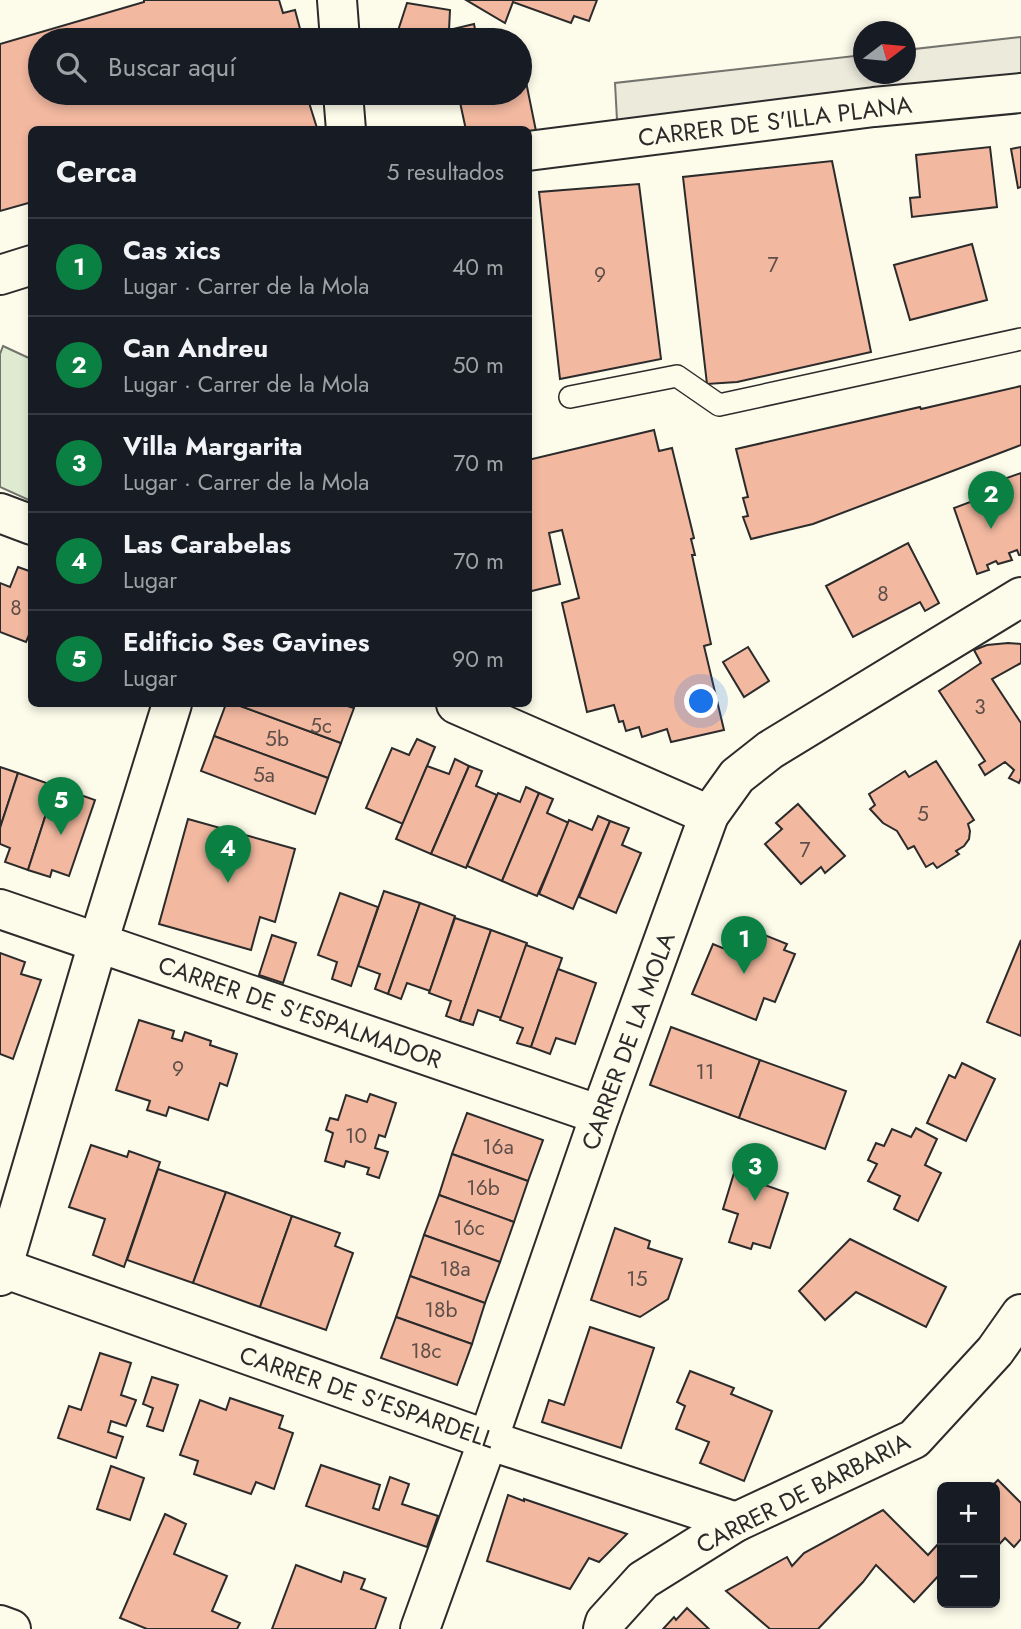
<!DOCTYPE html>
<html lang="es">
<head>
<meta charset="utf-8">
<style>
  body { margin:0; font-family:Jost,sans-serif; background:#242831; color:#f1f3f6 }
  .controls { position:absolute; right:21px; bottom:21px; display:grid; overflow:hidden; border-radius:10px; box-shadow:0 4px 10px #0003 }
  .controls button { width:63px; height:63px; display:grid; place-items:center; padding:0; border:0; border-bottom:2px solid #363941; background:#171b24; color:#f1f3f6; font:35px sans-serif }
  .compass { position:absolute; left:853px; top:21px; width:63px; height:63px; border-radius:50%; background:#171b24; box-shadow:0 4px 10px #0003; rotate:74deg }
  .you { position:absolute; left:702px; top:702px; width:24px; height:24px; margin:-18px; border:5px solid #fff; border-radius:50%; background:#1a73e8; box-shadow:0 0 0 10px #1a73e833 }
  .badge { display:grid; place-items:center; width:46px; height:46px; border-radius:50%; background:#0b8043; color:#fff; font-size:23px; font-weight:700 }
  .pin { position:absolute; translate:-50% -58px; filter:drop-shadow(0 2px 4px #0008) }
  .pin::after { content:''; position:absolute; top:37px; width:24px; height:21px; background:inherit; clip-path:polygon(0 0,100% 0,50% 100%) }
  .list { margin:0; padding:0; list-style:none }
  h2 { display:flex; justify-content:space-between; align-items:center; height:91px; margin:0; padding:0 28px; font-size:30px }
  h2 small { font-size:23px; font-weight:400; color:#9ea1a6 }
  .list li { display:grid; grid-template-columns:46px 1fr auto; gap:21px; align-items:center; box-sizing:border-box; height:98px; padding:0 28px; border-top:2px solid #363941 }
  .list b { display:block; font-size:26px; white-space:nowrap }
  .list p { margin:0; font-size:23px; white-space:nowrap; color:#9ea1a6 }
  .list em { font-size:23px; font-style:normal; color:#9ea1a6 }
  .icon { flex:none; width:38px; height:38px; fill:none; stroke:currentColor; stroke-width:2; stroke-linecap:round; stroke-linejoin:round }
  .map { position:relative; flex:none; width:1021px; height:1629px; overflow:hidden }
  .search { position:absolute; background:#171b24; box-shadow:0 4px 10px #0003; left:28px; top:28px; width:504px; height:77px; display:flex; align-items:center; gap:18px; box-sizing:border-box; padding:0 24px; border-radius:38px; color:#9ea1a6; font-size:26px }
  .panel { position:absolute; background:#171b24; box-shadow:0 4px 10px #0003; left:28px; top:126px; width:504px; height:581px; border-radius:10px }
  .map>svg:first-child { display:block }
</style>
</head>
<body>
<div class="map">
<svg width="1021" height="1629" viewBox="0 0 1021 1629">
  <rect width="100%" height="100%" fill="#fdfbea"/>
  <path fill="#deebd1" stroke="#74746e" stroke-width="2" d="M3 346 31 359V501L0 487V354Z"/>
  <path fill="#eceadb" stroke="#74746e" stroke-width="2" d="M1021 37V76L617 120 615 83 863 55 864 74H906V50Z"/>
  <g fill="#f2b8a0" stroke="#2b2b2b" stroke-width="2">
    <path d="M144 0H279L283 13 295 10 303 40H40V93H306L317 128 311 130H32V202L0 211V44L144 2Z"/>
    <path d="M466 0H597L589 21 574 16 571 23 513 2 505 23Z"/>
    <path d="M407 3 450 10 449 30 474 24 477 40H395Z"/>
    <path d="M520 52 536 131 466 130 458 93 408 102 397 100 388 93H520Z"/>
    <path d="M990 147 997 207 912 217 910 198 920 197 916 155Z"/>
    <path d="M1021 147V187L1018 188 1011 149Z"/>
    <path d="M832 161 871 352 737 382 707 384 683 177Z"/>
    <path d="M639 184 661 359 560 379 539 192Z"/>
    <path d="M972 244 987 300 910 320 894 265Z"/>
    <path d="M1021 386V445L813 524 751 539 743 517 748 516 743 498 748 497 736 449 920 407 921 409Z"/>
    <path d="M654 430 659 451 672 448 694 538 691 539 695 555H692L711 644 704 646 724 730 671 742 667 729 642 737 639 727 626 731 623 721 619 722 614 705 587 712 562 603 579 598 562 530 549 533 560 584 528 592V460Z"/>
    <path d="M1021 473V555H1019L1017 550 1009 553 1012 560 998 564 996 561 987 565 989 570 977 574 954 508 986 496 988 503 1007 497 1001 480Z"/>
    <path d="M908 543 939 603 925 611 920 602 853 637 826 586Z"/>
    <path d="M18 567 32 572V628L26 642 0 632V583L10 587Z"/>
    <path d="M1008 643 1021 644V663L992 679 1021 723V778L1019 783 1009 778 1014 770 1005 762 985 775 979 765 985 761 939 691 981 663 974 650 987 645Z"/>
    <path d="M748 647 769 681 744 697 723 662Z"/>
    <path d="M226 704H235L341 743 328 778 214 736Z"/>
    <path d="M235 704H341L354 708 341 743Z"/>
    <path d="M214 736 328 778 315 814 201 771Z"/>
    <path d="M417 739 435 747 403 824 366 808 392 748 409 755Z"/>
    <path d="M455 759 469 766 431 854 396 839 427 766 449 774Z"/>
    <path d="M936 761 974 820 968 824 970 831 969 839 964 846 956 851 959 854 937 868 933 863 926 867 914 846 908 849 897 831 883 823 870 809 875 805 869 794 905 771 909 777Z"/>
    <path d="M469 766 482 771 476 786 497 795 466 868 431 854Z"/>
    <path d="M0 767 18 773 0 828Z"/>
    <path d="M18 773 55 786 28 870 5 862 10 848 0 844V828Z"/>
    <path d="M55 786 95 800 69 876 52 870 50 877 28 870Z"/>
    <path d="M526 787 539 793 502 881 467 866 498 793 520 802Z"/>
    <path d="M539 793 553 799 547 813 569 823 537 896 502 881Z"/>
    <path d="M798 804 845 856 825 873 821 867 801 884 765 844 782 829 776 823Z"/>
    <path d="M598 816 610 821 573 909 539 894 569 820 592 830Z"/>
    <path d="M188 819 295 849 275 922 260 917 251 950 159 924Z"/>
    <path d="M610 821 629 828 622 845 641 853 616 913 579 897Z"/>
    <path d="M384 891 420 903 388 994 375 989 380 974 358 966Z"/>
    <path d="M340 893 378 907 351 986 332 979 337 962 318 955Z"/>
    <path d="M420 903 455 916 430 991 407 983 401 999 388 994Z"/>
    <path d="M455 918 491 930 460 1021 446 1016 451 1001 429 993Z"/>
    <path d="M748 925 758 929 757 932 787 944 784 950 795 954 775 1002 764 998 756 1020 692 994 713 944 737 954Z"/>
    <path d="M491 930 527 943 501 1018 478 1010 473 1025 460 1021Z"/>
    <path d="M272 935 296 943 283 983 259 975Z"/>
    <path d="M1021 940V1036L987 1022Z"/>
    <path d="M526 945 562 958 531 1047 517 1043 523 1028 500 1020Z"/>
    <path d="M0 953 25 962 21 974 41 980 13 1059 0 1054Z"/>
    <path d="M558 969 596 983 575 1044 556 1038 550 1054 531 1047Z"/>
    <path d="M139 1020 174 1031 172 1038 182 1041 185 1032 211 1041 210 1045 237 1054 227 1086 220 1083 208 1120 169 1107 166 1116 147 1110 150 1101 116 1090Z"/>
    <path d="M671 1027 760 1060 739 1118 650 1085Z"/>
    <path d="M760 1060 846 1091 825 1149 739 1118Z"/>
    <path d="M962 1063 995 1079 966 1141 927 1123 949 1075 955 1078Z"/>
    <path d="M370 1094 396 1103 385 1137 379 1135 375 1148 388 1152 379 1178 367 1174 369 1168 346 1161 344 1167 325 1161 333 1133 326 1130 330 1118 338 1120 346 1095 367 1102Z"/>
    <path d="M467 1113 543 1140 528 1181 452 1154Z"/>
    <path d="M916 1128 937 1139 925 1165 941 1173 918 1221 894 1209 900 1196 868 1181 877 1164 868 1160 876 1143 884 1146 892 1129 911 1137Z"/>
    <path d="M91 1145 127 1157 129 1151 160 1162 124 1267 93 1255 105 1219 69 1207Z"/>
    <path d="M452 1154 528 1181 514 1222 439 1195Z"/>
    <path d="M738 1160 764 1169 759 1183 788 1193 770 1248 753 1243 751 1249 729 1242 738 1214 723 1209Z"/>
    <path d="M158 1169 226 1192 193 1283 127 1260Z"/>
    <path d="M226 1192 292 1216 260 1307 193 1283Z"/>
    <path d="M439 1195 514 1222 500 1262 424 1235Z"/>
    <path d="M292 1216 340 1233 335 1246 353 1253 326 1330 260 1307Z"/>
    <path d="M615 1228 650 1241 648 1248 682 1259 668 1299 640 1317 591 1300Z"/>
    <path d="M424 1235 500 1262 485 1303 410 1276Z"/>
    <path d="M850 1239 946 1287 926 1327 856 1292 825 1320 799 1291Z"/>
    <path d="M410 1276 485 1303 472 1344 396 1317Z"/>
    <path d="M396 1317 472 1344 457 1385 381 1358Z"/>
    <path d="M590 1327 654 1348 621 1448 542 1422 549 1400 564 1405Z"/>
    <path d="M100 1353 131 1363 121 1395 136 1400 126 1426 111 1421 108 1432 123 1437 116 1458 58 1438 69 1406 81 1410Z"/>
    <path d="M690 1371 734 1388 731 1394 772 1411 744 1481 700 1463 709 1442 676 1429 685 1406 677 1402Z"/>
    <path d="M152 1377 178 1385 163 1431 147 1426 153 1408 143 1404Z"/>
    <path d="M230 1398 283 1416 279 1428 293 1433 274 1489 256 1482 251 1494 194 1474 198 1461 180 1455 200 1400 226 1410Z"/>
    <path d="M321 1465 380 1485 373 1508 379 1510 390 1477 409 1484 402 1504 438 1516 427 1547 306 1506Z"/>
    <path d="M111 1466 144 1478 130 1520 97 1509Z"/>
    <path d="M998 1480 1021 1503V1539L1014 1547 1005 1538 995 1549V1487H991Z"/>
    <path d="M508 1495 524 1501V1499L627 1534 599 1562 589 1558 570 1589 487 1561Z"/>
    <path d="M883 1510 928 1555 939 1543 942 1546V1572L914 1602 876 1565 863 1582 818 1629H770L726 1591 787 1557 792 1566 804 1553Z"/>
    <path d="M165 1514 186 1524 174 1554 227 1576 212 1611 240 1623 237 1629H147L120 1618Z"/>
    <path d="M296 1565 341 1582 344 1572 365 1579 361 1589 386 1598 375 1629H272Z"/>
    <path d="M687 1608 709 1629H663L674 1617 676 1620Z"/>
  </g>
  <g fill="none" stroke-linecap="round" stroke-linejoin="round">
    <defs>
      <path id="lane" d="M570 397 677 376 719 405 1021 339"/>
      <g id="street">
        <path d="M337 0 340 40"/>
        <path d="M343 93 346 130"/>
        <path d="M528 151 874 107 1021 93"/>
        <path d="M0 275 32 265"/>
        <path d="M0 513 32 525"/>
        <path d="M456 704 709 815"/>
        <path d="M0 909 600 1115"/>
        <path d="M0 1267 488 1440 736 1522"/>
        <path d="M0 1276 98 943 172 704"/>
        <path d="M0 1625 11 1629"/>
        <path d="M420 1629 488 1440 600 1115 709 815 737 776 770 750 1021 597"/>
        <path d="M603 1629 605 1622 643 1580 736 1522 914 1439 995 1351 1021 1314"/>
      </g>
    </defs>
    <use href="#lane" stroke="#2b2b2b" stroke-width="24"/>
    <use href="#street" stroke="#2b2b2b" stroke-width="42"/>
    <use href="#lane" stroke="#fdfbea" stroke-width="21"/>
    <use href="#street" stroke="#fdfbea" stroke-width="38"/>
  </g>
  <g text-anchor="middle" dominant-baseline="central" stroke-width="5" stroke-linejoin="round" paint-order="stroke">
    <g font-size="21" fill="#5d4e48">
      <text x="773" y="265">7</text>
      <text x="600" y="275">9</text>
      <text x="883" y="594">8</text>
      <text x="16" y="608">8</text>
      <text x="980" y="707">3</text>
      <text x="321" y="726">5c</text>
      <text x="277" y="739">5b</text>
      <text x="264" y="775">5a</text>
      <text x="923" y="814">5</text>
      <text x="805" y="850">7</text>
      <text x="178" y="1069">9</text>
      <text x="705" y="1072">11</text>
      <text x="356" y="1136">10</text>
      <text x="498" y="1147">16a</text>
      <text x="483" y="1188">16b</text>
      <text x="469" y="1228">16c</text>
      <text x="455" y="1269">18a</text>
      <text x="637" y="1279">15</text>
      <text x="441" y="1310">18b</text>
      <text x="426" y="1351">18c</text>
    </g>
    <g font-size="24" fill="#2b2b2b" stroke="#fdfbea">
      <text transform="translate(775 121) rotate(-7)">CARRER DE S'ILLA PLANA</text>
      <text transform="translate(300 1012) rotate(19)">CARRER DE S'ESPALMADOR</text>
      <text transform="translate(628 1041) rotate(-70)">CARRER DE LA MOLA</text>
      <text transform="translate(367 1397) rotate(19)">CARRER DE S'ESPARDELL</text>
      <text transform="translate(803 1493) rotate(-27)">CARRER DE BARBARIA</text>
    </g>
  </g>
</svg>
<div class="controls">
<button>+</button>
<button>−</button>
</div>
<svg class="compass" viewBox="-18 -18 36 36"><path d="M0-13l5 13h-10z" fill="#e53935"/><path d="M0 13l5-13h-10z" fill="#9ea1a6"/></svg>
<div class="you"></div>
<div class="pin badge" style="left:744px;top:974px">1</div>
<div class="pin badge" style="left:991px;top:529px">2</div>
<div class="pin badge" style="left:755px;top:1201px">3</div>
<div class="pin badge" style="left:228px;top:883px">4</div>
<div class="pin badge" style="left:61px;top:835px">5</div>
<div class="search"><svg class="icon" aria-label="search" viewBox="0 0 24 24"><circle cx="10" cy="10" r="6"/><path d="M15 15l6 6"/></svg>Buscar aquí</div>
<section class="panel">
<h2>Cerca<small>5 resultados</small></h2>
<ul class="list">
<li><span class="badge">1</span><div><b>Cas xics</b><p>Lugar · Carrer de la Mola</p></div><em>40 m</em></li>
<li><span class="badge">2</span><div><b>Can Andreu</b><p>Lugar · Carrer de la Mola</p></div><em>50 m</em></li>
<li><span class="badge">3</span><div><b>Villa Margarita</b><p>Lugar · Carrer de la Mola</p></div><em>70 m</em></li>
<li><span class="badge">4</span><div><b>Las Carabelas</b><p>Lugar</p></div><em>70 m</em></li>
<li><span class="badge">5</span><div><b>Edificio Ses Gavines</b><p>Lugar</p></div><em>90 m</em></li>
</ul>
</section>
</div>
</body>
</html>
